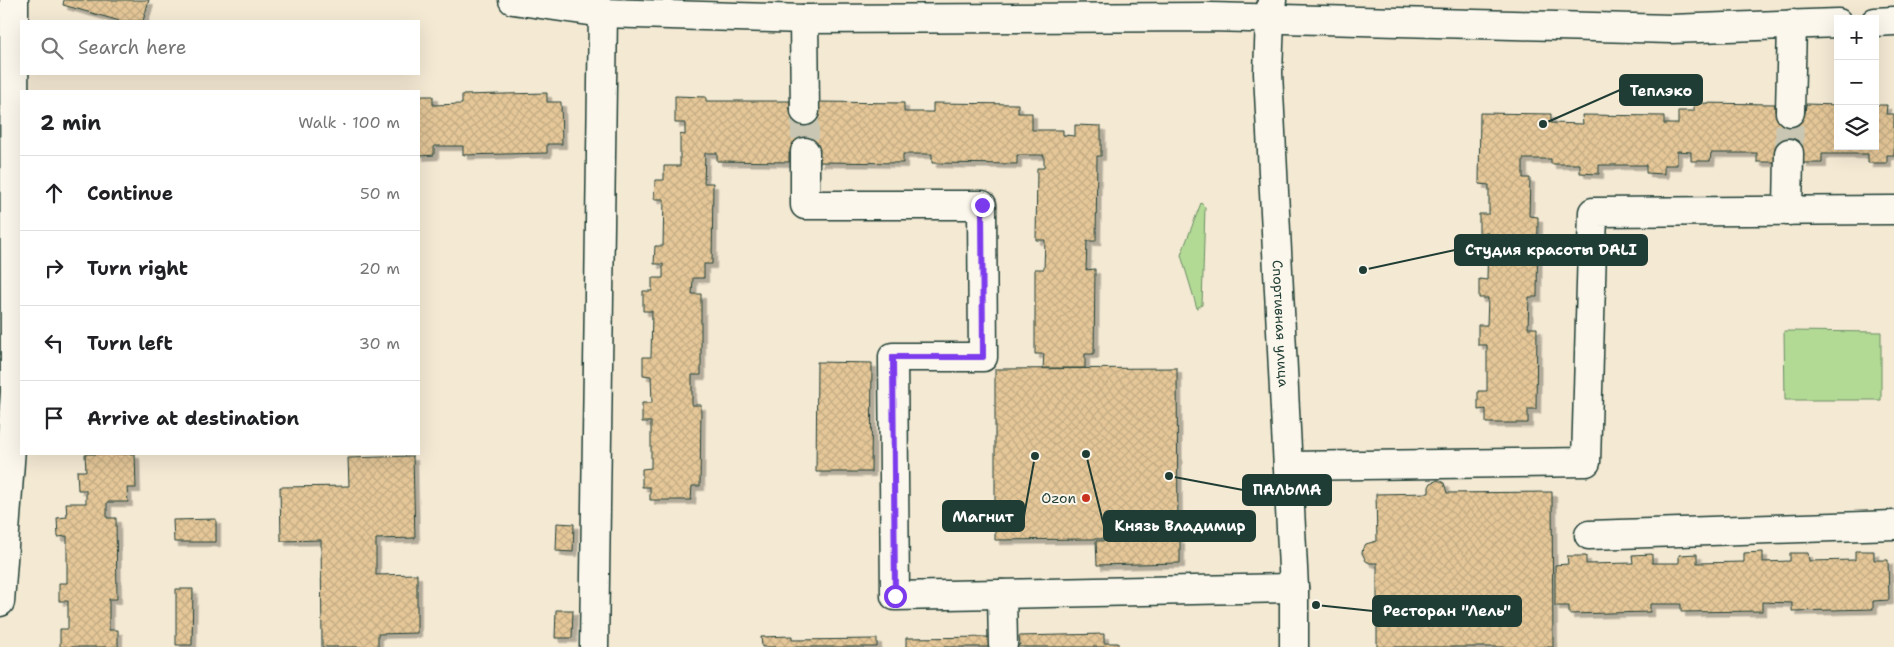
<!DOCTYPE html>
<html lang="en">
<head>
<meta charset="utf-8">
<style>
  body { margin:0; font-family:"Shantell Sans",sans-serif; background:#f2f2f2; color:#202124 }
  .controls { position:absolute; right:15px; top:15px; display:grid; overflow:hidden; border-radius:0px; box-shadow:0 5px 20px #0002 }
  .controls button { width:45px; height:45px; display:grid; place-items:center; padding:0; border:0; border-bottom:1px solid #e0e0e0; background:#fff; color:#202124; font:25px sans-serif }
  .stop { position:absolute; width:15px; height:15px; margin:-11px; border:4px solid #7c3aed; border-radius:50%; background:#fff }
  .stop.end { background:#7c3aed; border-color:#fff; box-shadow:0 1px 5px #0008 }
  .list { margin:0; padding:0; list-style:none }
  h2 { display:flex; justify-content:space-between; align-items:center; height:65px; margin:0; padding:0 20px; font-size:21px }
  h2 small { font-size:16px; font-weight:400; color:#757577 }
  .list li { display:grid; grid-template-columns:32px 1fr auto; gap:15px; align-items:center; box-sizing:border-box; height:75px; padding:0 20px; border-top:1px solid #e0e0e0 }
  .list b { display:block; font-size:19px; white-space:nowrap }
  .list em { font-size:16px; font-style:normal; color:#757577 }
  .icon { flex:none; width:28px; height:28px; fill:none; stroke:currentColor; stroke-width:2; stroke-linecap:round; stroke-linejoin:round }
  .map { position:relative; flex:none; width:1894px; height:647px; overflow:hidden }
  .search { position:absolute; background:#fff; box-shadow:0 5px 20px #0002; left:20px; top:20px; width:400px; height:55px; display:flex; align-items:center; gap:12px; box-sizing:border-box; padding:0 18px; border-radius:0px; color:#757577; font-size:19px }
  .panel { position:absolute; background:#fff; box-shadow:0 5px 20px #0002; left:20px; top:90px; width:400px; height:365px; border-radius:0px }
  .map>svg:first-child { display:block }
</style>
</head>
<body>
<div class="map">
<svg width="1894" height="647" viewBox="0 0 1894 647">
  <defs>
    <pattern id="building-cross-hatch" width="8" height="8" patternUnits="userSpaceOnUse" patternTransform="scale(1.25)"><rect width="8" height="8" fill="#e5c798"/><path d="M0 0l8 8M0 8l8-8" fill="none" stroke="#c4ac84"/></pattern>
    <filter id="shadow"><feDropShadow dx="4.5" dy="4.5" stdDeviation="0" flood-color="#0004"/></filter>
  </defs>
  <rect width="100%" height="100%" fill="#f4e9d3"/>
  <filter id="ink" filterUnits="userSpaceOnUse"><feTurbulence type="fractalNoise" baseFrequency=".02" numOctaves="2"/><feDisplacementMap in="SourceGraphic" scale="10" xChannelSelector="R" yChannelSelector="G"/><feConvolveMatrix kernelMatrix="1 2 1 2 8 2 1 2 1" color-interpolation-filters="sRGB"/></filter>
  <g filter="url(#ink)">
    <g fill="#b3da95" stroke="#698c64">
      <path d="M1201 203 1205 207 1202 305 1197 308 1181 255Z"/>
      <path d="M1784 331 1881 332V400H1785Z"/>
    </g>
    <g fill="url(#building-cross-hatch)" stroke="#1f3d34" filter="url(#shadow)">
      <path d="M64 0H149L143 21H120L63 5Z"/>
      <path d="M547 93V102H561L562 144H547V153L463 155V146H434V155L419 156V96H433V105L462 104V95Z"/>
      <path d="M675 96 706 97V101H790V111H819V102L904 103V112H933V103L1018 104V113H1032V130H1063V135L1075 136V125L1101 126V156H1097L1096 241H1087L1086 270 1095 269 1094 354H1085V368H1043L1044 354H1035V269H1044L1045 240H1036L1037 168H1044V155H1017V164L932 163V154H903V163L819 162V153L805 152 789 153V162L717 161V153H705L704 183H713L712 264H704V278H693L692 294H701V375H692V405H701L700 486H692L691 500H650V487H642V469L651 468V422H642V403H652L651 376 643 375V357H651L652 311H643V291H652V278H663V264H654L655 246H663L664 199H654L655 180H664V166H680V134L685 135V123H675Z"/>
      <path d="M1694 103 1775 104V112L1805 113 1806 104 1838 105V146H1875V105H1887L1886 114H1894V155H1887V163H1868V154H1822V163H1803V153H1775V162H1757V153H1711L1710 161H1691V152L1677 151V165H1664V174L1646 173V165H1599V174L1580 173V164H1551V159H1523V178H1530L1529 216 1538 217 1537 297H1529L1528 328H1537L1536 409H1528V423H1486V409L1478 410V391H1487V345H1478V325H1487L1488 298H1479V279L1487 280 1488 233H1479V214H1489V185L1479 184 1480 113 1551 114V123L1583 124 1582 115 1664 116V124H1678V111H1694Z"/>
      <path d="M817 362 872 363 871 472H816Z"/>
      <path d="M1177 368 1178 538 995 540V369Z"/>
      <path d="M85 454H135L136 488H127L128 502H107V518H116L117 599H109V630H118V647H60V629H68V601H59V583H67V536L58 537 57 518 67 517 66 503H86V490H78L77 471H86Z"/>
      <path d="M413 456 415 538 376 539V575L417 574V633L378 634V647H322L321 540 281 541 280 487 349 486 348 458Z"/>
      <path d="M1438 480 1444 483 1447 493 1552 492 1553 647H1377V563H1370L1366 561 1362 553 1363 548 1366 544 1377 541 1376 494 1429 493V487L1431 483Z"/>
      <path d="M216 519V542H174L173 520Z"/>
      <path d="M557 523 574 524 573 552 556 551Z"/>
      <path d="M1180 539V563L1097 565 1096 541Z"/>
      <path d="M1855 551H1874V560H1888L1889 600 1873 601V609L1792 611V603L1762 602V611L1681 612V604H1650V612L1569 614V606H1555V565L1568 564 1567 556H1586V564L1633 563 1632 555 1652 554V563H1679V555L1697 554V563L1744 562V553L1763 552V562L1790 561V553H1808L1809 561 1855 560Z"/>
      <path d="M176 589H193L192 645H176Z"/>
      <path d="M556 610H573L572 638H555Z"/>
      <path d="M1104 634V643H1118V647H906V638L990 637 1003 645H1020L1019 636Z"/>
      <path d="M792 636V640L877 639V647H762L761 637Z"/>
    </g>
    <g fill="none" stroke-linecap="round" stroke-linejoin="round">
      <g stroke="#c9c7b3" stroke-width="28" stroke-dasharray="28 14" stroke-linecap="butt">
        <path d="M805 111V152"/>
        <path d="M1789 153 1790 112"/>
      </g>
      <defs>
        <g id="minor">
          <path d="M513 0 603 13 804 19 1210 17 1671 29 1838 23"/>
          <path id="s1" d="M1272 0 1270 18 1268 73 1294 588V647"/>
          <path d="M804 19 805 111"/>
          <path d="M1875 22 1894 21"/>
          <path d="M1790 112 1792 24"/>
          <path d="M805 152V205H982L983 357H893L895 596 1294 588"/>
          <path d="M1788 211 1789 153"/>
          <path d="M1288 466 1586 462 1593 212 1894 210"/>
          <path d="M1589 535 1894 525"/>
          <path d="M1002 594 1003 645"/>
          <path d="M0 602 15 392 14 0"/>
          <path d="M594 647 603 13"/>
        </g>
      </defs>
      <use href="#minor" stroke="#1f3d34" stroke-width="31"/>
      <use href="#minor" stroke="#fbf7ec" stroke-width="28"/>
    </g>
  </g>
  <g fill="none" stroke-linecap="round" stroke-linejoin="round" filter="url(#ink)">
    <path stroke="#7c3aed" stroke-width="6" d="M895 596 893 357H983L982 205"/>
  </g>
  <circle fill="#c8321e" stroke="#fbf7ec" stroke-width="2" cx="1086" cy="498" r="5"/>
  <g text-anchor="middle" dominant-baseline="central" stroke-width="4" stroke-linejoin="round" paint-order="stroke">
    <g font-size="14" fill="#1f3d34" stroke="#fbf7ec">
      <text stroke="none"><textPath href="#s1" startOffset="324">Спортивная улица</textPath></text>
    </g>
    <g font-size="14" fill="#1f3d34" stroke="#fbf7ec" text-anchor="end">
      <text x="1076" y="498">Ozon</text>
    </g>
  </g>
  <path fill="none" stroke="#1f3d34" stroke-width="2" d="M1543 124L1620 90M1363 270L1455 250M1169 476L1243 490M1035 456L1024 516M1086 454L1104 526M1316 605L1373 611"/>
  <g fill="#1f3d34" stroke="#fbf7ec" stroke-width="2">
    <circle cx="1543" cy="124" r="5"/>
    <circle cx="1363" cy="270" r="5"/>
    <circle cx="1169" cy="476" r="5"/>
    <circle cx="1035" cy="456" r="5"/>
    <circle cx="1086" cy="454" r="5"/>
    <circle cx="1316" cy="605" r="5"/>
  </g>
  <g fill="#1f3d34" stroke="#1f3d34" stroke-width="2">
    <rect x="1620" y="75" width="82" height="30" rx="5"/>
    <rect x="1455" y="235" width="192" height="30" rx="5"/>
    <rect x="1243" y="475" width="88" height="30" rx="5"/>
    <rect x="943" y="501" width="81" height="30" rx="5"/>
    <rect x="1104" y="511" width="151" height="30" rx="5"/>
    <rect x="1373" y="596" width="148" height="30" rx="5"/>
  </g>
  <g font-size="15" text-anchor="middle" font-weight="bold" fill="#fff">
    <text x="1661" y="96">Теплэко</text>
    <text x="1551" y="255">Студия красоты DALI</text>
    <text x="1287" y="495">ПАЛЬМА</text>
    <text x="983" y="522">Магнит</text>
    <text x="1180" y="531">Князь Владимир</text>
    <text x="1447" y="616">Ресторан "Лель"</text>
  </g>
</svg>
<div class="controls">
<button>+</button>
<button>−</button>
<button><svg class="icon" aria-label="layers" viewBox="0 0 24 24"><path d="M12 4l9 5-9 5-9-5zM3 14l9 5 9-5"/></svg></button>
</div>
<div class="stop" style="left:895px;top:596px"></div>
<div class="stop end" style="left:982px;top:205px"></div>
<div class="search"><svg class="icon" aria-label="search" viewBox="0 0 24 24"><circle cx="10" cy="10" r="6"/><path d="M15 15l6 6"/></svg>Search here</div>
<section class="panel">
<h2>2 min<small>Walk · 100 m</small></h2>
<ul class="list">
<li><svg class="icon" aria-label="ahead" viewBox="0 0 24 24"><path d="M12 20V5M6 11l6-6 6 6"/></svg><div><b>Continue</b></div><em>50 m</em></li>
<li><svg class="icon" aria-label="right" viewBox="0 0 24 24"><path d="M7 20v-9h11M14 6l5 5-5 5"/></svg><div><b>Turn right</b></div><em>20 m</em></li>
<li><svg class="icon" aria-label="left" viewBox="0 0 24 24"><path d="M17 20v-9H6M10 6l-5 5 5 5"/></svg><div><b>Turn left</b></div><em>30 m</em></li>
<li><svg class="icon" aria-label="arrive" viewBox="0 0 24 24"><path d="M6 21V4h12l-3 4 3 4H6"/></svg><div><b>Arrive at destination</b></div></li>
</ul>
</section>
</div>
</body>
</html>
